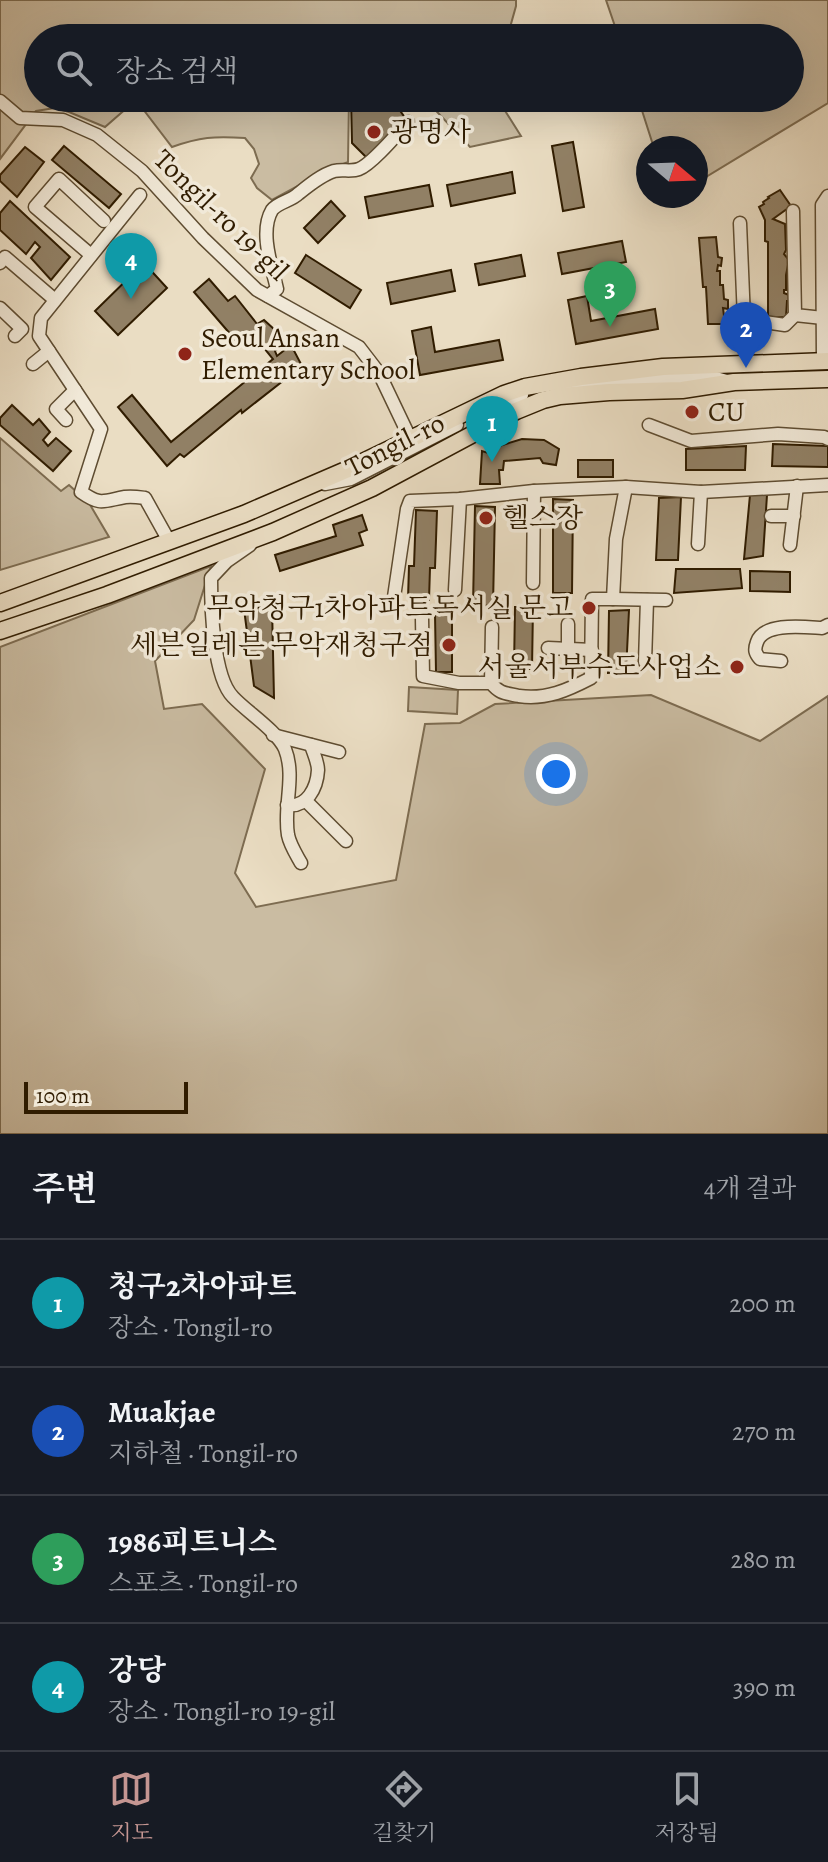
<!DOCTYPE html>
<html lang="ko">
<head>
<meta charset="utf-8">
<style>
  body { margin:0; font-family:Alegreya,"Noto Serif KR",serif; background:#242831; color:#f1f3f6 }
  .compass { position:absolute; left:636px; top:136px; width:72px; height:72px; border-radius:50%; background:#171b24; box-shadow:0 8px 32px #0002; rotate:109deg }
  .scale { position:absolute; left:24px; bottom:20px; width:164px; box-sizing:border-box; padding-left:8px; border:4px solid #301c00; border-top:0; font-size:22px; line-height:28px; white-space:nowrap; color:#301c00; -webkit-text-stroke:6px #f1e9d8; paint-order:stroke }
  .you { position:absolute; left:556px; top:774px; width:28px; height:28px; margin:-20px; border:6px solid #fff; border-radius:50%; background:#1a73e8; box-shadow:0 0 0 12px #1a73e833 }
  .badge { display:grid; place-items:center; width:52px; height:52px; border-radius:50%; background:#c59692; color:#fff; font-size:26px; font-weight:700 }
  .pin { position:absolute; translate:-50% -66px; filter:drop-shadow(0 2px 4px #0008) }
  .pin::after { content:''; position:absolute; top:42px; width:28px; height:24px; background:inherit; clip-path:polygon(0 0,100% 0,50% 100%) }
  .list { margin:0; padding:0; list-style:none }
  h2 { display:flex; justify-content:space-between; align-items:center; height:104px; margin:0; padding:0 32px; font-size:34px }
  h2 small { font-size:26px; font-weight:400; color:#9ea1a6 }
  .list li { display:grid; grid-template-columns:52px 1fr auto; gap:24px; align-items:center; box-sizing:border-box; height:128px; padding:0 32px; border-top:2px solid #363941 }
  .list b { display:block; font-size:30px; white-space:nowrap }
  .list p { margin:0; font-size:26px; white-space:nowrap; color:#9ea1a6 }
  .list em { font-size:26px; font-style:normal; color:#9ea1a6 }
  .icon { flex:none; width:44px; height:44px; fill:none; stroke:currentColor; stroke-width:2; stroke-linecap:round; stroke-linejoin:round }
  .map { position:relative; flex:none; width:828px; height:1134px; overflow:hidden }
  .search { position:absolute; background:#171b24; box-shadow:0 8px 32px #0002; left:24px; right:24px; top:24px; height:88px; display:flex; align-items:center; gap:20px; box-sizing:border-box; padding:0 28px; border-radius:44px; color:#9ea1a6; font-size:30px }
  .sheet { height:616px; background:#171b24 }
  nav { display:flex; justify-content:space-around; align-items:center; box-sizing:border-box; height:112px; border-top:2px solid #363941; background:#171b24; font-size:22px; color:#9ea1a6 }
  nav a { display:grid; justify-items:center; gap:4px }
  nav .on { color:#c59692 }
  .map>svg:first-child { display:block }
</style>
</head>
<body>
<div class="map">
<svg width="828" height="1134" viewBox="0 0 828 1134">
  <rect width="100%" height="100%" fill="#eaddc3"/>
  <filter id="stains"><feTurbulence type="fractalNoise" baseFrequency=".0025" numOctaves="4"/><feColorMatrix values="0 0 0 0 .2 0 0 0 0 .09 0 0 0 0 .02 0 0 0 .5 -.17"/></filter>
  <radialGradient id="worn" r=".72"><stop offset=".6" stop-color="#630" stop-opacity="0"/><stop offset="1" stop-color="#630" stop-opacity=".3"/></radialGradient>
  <g fill="#cabca2" stroke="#7d6c51" stroke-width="2">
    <path d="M0 0H516V6L507 38H38V98H349L348 162 322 173 272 200 257 188 251 178 259 164 254 149 245 138C214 136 200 137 172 147L136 100 105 127 69 112 55 108 36 111 0 159Z"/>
    <path d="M606 0H828V103L696 183V148H654L638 98H790V38H619Z"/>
    <path d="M424 98H497L521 136 470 147Z"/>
    <path d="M0 438 61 491 69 485 89 503 109 537 0 570Z"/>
    <path d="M211 566 194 620 155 661 164 709 202 704 265 769 235 873 256 907 396 880 425 724 460 723 495 704 651 695 760 741 828 696V1134H0V647Z"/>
    <path d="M409 687 458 690 457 714 408 711Z"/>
  </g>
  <g fill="#918065" stroke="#301c00" stroke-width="2">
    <path d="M351 98H360L363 108 374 98H391L408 122 370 161 352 143Z"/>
    <path d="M573 142 584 207 563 211 552 146Z"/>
    <path d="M64 146 121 194 109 208 52 160Z"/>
    <path d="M25 147 44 162 17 197 0 181V175Z"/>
    <path d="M512 172 515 193 451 206 447 185Z"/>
    <path d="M429 185 433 206 369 218 365 197Z"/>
    <path d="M780 190 791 206 773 219 785 224 786 250 784 254 789 260 786 275V290H784V293L789 295V301H787L786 317 768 318V242L765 241V220L759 207 764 204 763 202 769 198 768 197Z"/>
    <path d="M10 201 70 257 51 280 31 258 40 247 35 242 26 254 0 230V213Z"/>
    <path d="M331 201 345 216 318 243 304 228Z"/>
    <path d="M716 237 718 257 722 258 721 266 718 265 717 271H720V285H723L724 299 728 300V309L723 308 725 324H708L706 287H703L699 238Z"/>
    <path d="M622 241 626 262 562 274 558 253Z"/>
    <path d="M306 255 361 290 350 308 295 273Z"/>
    <path d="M521 255 525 276 479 285 475 264Z"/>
    <path d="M144 263 167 288 118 335 95 311Z"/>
    <path d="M451 270 455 291 391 304 387 283Z"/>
    <path d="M209 279 228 301 235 296 257 324 264 320 286 340 275 351 277 356 291 345 301 364 288 377 242 413 241 410 184 457 180 454 167 466 118 407 132 395 171 442 273 359 256 338 252 342 246 336 238 343 194 292Z"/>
    <path d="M587 296 591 321 655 309 658 329 576 344 568 300Z"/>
    <path d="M431 327 435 352 499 340 503 360 420 375 412 331Z"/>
    <path d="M12 405 33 425 39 419 50 432 43 440 48 446 56 438 71 451 53 471 0 425V418Z"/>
    <path d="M522 439 544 440 559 449 556 465 543 463 540 458 504 461 503 470H499L500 484H480L482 451 488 453 496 447Z"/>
    <path d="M773 444 828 446V467L772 466Z"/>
    <path d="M746 446 745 470H686V449Z"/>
    <rect x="578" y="460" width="35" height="17"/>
    <path d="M750 495H767L763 556 744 559Z"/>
    <path d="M681 497 678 560H656L659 498Z"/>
    <path d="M553 499 573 500 572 593H553Z"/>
    <path d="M475 506 495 507 493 606 473 605Z"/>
    <path d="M416 510 437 511 435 568H430L429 600 408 599 409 566H414Z"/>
    <path d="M362 515 367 530 359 533 363 545 280 571 275 555 336 536 333 525Z"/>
    <path d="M676 569H740L742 588 674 593Z"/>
    <path d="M750 571 790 572V592L750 591Z"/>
    <path d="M272 606 274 698 254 686 244 609Z"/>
    <path d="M515 607H533L532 669 514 668Z"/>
    <path d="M629 610 626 672 608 673 609 611Z"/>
    <path d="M435 614H452V672H436Z"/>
  </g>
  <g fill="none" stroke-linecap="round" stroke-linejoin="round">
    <defs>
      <g id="minor">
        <path d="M0 101 20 118 63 120 97 135 142 171 203 238 257 290 359 347 379 373 410 438"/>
        <path d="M140 195 41 318 39 336 101 429 81 492C101 506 103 501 125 497 132 496 138 497 145 498L169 541"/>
        <path d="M828 196 822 205 823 361H828"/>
        <path d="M793 211 795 315 823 318"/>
        <path d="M740 223 744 319 785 325 795 315"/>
        <path d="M91 255 35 207 59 179 104 221"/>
        <path d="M0 263 5 257 55 300"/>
        <path d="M268 296 277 289C272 267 259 232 272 210 278 202 291 201 298 194 308 186 321 175 334 171 342 169 352 172 359 169 372 164 398 133 408 122"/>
        <path d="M0 308 22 329 15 336"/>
        <path d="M33 364 49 351"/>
        <path d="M567 387 626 381 712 377 727 381"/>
        <path d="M481 414 522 395"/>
        <path d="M66 420 56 409 75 390"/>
        <path d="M649 425 691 441 778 434 824 437 828 439"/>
        <path d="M325 484 351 479 457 425"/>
        <path d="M771 516H794"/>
        <path d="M698 544 701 492"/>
        <path d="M250 545 227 561 211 578C211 607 213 677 233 697 247 712 277 731 285 749 296 777 283 806 288 835 290 845 296 854 301 863"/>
        <path d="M790 545 797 486"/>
        <path d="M533 583 534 491"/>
        <path d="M455 590 460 499"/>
        <path d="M394 597 407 509 410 501 460 499 534 491 626 487 701 492 828 485"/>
        <path d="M613 599 666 600"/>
        <path d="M422 618 423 676 459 683H491C500 694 505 693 519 696 546 700 568 690 591 678L592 599H613L616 539 626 487"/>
        <path d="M548 648 592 650"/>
        <path d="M568 649V624"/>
        <path d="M781 661 760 659C755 653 754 650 757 642 764 622 804 627 822 628L828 625"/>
        <path d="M645 662 647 600"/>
        <path d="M491 683 492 627"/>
        <path d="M273 735 339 752"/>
        <path d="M306 801 346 841"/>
        <path d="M287 805C307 808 317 788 318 770 318 762 313 752 311 745"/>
      </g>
      <g id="major">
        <path d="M0 603 244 514 346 470 504 394 525 387 581 377 663 367 828 361"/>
        <path d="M0 631 107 595 273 532 372 488 516 411 543 400 560 396 609 392 682 390 734 382 828 379"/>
      </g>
    </defs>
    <use href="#minor" stroke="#5e4c31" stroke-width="15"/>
    <use href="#major" stroke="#301c00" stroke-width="19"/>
    <use href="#minor" stroke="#f1e9d8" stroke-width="12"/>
    <use href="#major" stroke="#eaddc3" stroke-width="16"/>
  </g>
  <g fill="#8f2418" stroke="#f1e9d8" stroke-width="3">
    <circle cx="374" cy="132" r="8"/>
    <circle cx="185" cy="354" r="8"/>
    <circle cx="692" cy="412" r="8"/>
    <circle cx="486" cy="518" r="8"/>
    <circle cx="589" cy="608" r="8"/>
    <circle cx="449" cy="645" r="8"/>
    <circle cx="737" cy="667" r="8"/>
  </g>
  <g text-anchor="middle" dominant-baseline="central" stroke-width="7" stroke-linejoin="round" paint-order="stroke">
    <g font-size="28" fill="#301c00" stroke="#f1e9d8" text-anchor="start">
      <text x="390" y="132">광명사</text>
      <text x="201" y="338">Seoul Ansan<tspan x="201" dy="32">Elementary School</tspan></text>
      <text x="708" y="412">CU</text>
      <text x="502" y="518">헬스장</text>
      <text x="573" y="608" text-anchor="end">무악청구1차아파트독서실 문고</text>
      <text x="433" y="645" text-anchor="end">세븐일레븐 무악재청구점</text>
      <text x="721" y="667" text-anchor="end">서울서부수도사업소</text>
    </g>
    <g font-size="28" fill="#301c00" stroke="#f1e9d8">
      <text transform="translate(221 215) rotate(44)">Tongil-ro 19-gil</text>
      <text transform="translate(395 445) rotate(-27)">Tongil-ro</text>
    </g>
  </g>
  <rect width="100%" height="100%" filter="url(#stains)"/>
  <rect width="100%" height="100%" fill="url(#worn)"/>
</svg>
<svg class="compass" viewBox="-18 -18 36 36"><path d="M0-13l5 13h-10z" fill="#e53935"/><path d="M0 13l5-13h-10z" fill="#9ea1a6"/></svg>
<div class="scale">100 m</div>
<div class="you"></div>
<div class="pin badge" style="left:492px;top:462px;background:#0f9aa8">1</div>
<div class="pin badge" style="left:746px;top:368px;background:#1a4fb4">2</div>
<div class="pin badge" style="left:610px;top:327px;background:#2e9e5b">3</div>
<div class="pin badge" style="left:131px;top:299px;background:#0f9aa8">4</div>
<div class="search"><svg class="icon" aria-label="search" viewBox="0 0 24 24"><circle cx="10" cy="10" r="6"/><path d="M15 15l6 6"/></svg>장소 검색</div>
</div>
<section class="sheet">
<h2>주변<small>4개 결과</small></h2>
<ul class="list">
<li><span class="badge" style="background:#0f9aa8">1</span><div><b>청구2차아파트</b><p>장소 · Tongil-ro</p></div><em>200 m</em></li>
<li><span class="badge" style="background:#1a4fb4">2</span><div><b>Muakjae</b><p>지하철 · Tongil-ro</p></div><em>270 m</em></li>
<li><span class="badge" style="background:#2e9e5b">3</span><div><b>1986피트니스</b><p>스포츠 · Tongil-ro</p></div><em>280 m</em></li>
<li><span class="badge" style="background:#0f9aa8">4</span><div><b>강당</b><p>장소 · Tongil-ro 19-gil</p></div><em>390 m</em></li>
</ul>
</section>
<nav>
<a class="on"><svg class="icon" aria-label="map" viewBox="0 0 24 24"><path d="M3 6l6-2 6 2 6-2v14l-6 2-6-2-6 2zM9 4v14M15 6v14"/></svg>지도</a>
<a><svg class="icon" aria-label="directions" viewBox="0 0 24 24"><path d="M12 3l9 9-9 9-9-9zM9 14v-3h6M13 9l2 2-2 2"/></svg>길찾기</a>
<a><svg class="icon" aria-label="saved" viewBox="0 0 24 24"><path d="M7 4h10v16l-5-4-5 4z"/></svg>저장됨</a>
</nav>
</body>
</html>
